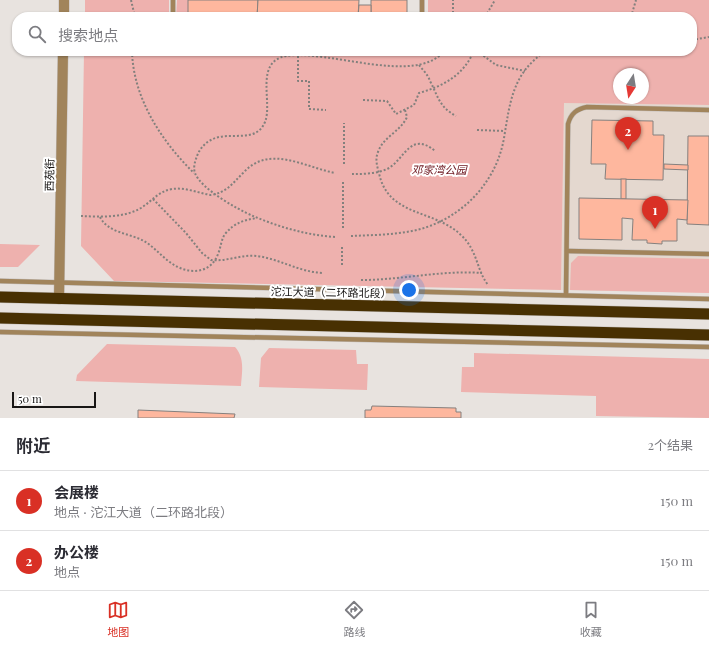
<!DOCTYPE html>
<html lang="zh">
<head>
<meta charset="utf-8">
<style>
  body { margin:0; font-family:"Playfair Display","Noto Sans SC",serif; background:#f7f7f7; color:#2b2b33 }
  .compass { position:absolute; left:613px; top:68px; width:36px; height:36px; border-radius:50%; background:#fff; box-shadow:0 1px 3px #0004; rotate:192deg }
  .scale { position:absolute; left:12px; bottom:10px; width:84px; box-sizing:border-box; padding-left:4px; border:2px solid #181615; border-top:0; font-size:11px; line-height:14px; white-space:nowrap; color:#181615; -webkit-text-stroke:3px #fff; paint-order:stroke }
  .you { position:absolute; left:409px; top:290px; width:14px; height:14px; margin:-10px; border:3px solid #fff; border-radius:50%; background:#1a73e8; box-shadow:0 0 0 6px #1a73e833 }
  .badge { display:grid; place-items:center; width:26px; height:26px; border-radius:50%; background:#d93025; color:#fff; font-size:13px; font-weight:700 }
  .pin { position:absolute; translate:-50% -33px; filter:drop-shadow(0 1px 2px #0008) }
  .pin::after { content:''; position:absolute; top:21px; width:14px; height:12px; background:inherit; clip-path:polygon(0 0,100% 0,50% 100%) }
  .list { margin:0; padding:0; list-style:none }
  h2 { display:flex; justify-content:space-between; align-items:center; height:52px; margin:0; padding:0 16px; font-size:17px }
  h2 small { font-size:13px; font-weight:400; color:#7c7c81 }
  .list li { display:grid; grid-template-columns:26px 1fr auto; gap:12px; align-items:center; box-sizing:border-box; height:60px; padding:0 16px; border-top:1px solid #e1e1e2 }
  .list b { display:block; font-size:15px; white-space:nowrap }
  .list p { margin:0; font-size:13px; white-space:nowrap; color:#7c7c81 }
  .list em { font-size:13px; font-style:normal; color:#7c7c81 }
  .icon { flex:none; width:22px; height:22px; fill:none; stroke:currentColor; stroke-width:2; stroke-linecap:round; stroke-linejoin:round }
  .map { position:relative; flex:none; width:709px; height:418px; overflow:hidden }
  .search { position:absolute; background:#fff; box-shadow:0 1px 3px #0004; left:12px; right:12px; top:12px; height:44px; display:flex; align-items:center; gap:10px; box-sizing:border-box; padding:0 14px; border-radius:16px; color:#7c7c81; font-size:15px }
  .sheet { height:172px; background:#fff }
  nav { display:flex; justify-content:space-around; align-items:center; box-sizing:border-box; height:56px; border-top:1px solid #e1e1e2; background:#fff; font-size:11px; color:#7c7c81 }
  nav a { display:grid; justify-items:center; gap:2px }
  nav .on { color:#d93025 }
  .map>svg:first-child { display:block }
</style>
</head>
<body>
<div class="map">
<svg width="709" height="418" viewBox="0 0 709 418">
  <rect width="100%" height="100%" fill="#e8e3df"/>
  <path fill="#e4d8cf" d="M564 102 709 105V293L561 290Z"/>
  <g fill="#eeb1ae" fill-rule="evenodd">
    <rect x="85" y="0" width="84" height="17"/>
    <path d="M177 0H188V17H176Z"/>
    <path d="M428 0H709V105L564 103 561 290 114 281 81 246 84 51H692V17H428ZM619 74H643V98H619Z"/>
    <path d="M0 244 40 245 18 267H0Z"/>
    <path d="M578 256 709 259V293L570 290 571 263Z"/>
    <path d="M107 344 235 347C245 358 242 372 241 386L76 381 77 375Z"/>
    <path d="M269 348 356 350 357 364H368L367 390 259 387 261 358Z"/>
    <path d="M474 353 709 359V418L596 416V396L461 392 462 367H474Z"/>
  </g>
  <g fill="#feb79e" stroke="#85807e">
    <path d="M188 0H258L257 17H188Z"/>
    <path d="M258 0H359L358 17H257Z"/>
    <rect x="371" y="0" width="36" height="17"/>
    <path d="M359 5H371V17H358Z"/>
    <path d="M592 120 653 121V135H664L663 180 605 179 606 164H591Z"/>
    <path d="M688 136H709V225L687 224Z"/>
    <path d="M664 164 688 165V170L664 169Z"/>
    <rect x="621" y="179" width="5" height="20"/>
    <path d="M579 198 688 200 687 220 677 219V241H662V244L647 243V240H632L633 219 622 218V240L579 239Z"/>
    <path d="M372 406 456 408V412H461V418H365V410H371Z"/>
    <path d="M138 410 235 414 234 418H138Z"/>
  </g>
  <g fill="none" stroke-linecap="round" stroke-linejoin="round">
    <defs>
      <g id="service">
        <path d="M173 17V0"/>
        <path d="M422 17V0"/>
        <path d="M567 251 709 254"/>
        <path d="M0 281 709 299"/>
        <path d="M566 295 568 124C571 113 577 109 587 107L709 110"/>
        <path d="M0 332 709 347"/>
      </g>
      <g id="tertiary">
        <path d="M64 17V0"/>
        <path d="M59 299 63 51"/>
      </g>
      <g id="trunk">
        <path d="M0 297 709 314"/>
        <path d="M0 318 709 335"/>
      </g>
    </defs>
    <use href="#service" stroke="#c3bebb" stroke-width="5.5"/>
    <use href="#tertiary" stroke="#c3bebb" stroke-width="11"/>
    <use href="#trunk" stroke="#c3bebb" stroke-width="12"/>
    <g stroke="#83807d" stroke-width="2" stroke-dasharray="2 2" stroke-linecap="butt">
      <path d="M131 0 135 17"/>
      <path d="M453 17V0"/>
      <path d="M485 17 495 0"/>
      <path d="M631 17 636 0"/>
      <path d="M692 40 709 37"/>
      <path d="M123 51 132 53"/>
      <path d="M132 51C133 98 162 142 194 173"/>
      <path d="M477 51 496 65 525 71"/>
      <path d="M298 56V81H309V109L326 110"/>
      <path d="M419 65C423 70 428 75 430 81 438 96 439 107 456 116"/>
      <path d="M363 100 387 101 396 114 414 105 419 93C443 86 463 76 474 51"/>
      <path d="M405 110 407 117C401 131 383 137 378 152 375 159 377 166 379 173 388 217 434 209 461 235 478 251 476 269 488 285"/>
      <path d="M477 130 505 131"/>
      <path d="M344 164V123"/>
      <path d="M352 174C364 174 378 174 389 168 405 158 411 131 435 151"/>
      <path d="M153 199 186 233 202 253 211 260C226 262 242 254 257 256 280 259 299 272 323 273"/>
      <path d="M81 216C100 217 124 218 141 208 152 201 159 191 172 189 185 187 198 193 211 195 226 193 233 183 243 173 269 144 304 167 335 173"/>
      <path d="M100 217C108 233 129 233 144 241 156 248 165 261 178 267 194 275 212 271 218 254 221 247 221 240 225 234 234 223 244 220 257 218"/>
      <path d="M343 228V180"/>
      <path d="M351 236C371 235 392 235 412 231 458 222 496 185 504 138 510 103 512 73 546 51"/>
      <path d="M335 237C306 235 279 227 253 216 237 209 201 189 195 173 193 168 195 161 197 156 200 148 206 142 213 139 230 131 256 144 265 122 273 102 254 62 286 56 328 49 416 86 444 51"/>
      <path d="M342 265V245"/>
      <path d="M361 280C402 280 441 270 482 273"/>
    </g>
    <use href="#service" stroke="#a1845b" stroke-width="4.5"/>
    <use href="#tertiary" stroke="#a1845b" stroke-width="10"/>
    <use href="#trunk" stroke="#483002" stroke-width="11"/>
  </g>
  <g text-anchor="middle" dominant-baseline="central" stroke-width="4" stroke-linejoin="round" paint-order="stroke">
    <g font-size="11" font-style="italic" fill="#6b141c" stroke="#fff">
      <text x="439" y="169">邓家湾公园</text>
    </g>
    <g font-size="11" fill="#181615" stroke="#fff">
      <text transform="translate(49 175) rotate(-89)">西苑街</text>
      <text transform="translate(331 292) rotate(1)">沱江大道（二环路北段）</text>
    </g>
  </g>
</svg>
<svg class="compass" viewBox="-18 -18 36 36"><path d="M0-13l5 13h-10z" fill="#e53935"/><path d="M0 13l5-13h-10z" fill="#7c7c81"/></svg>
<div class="scale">50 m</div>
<div class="you"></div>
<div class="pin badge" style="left:655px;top:229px">1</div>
<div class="pin badge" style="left:628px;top:150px">2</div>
<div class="search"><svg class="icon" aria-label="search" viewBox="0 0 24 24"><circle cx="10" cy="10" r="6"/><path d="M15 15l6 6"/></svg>搜索地点</div>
</div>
<section class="sheet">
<h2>附近<small>2个结果</small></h2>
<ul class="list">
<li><span class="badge">1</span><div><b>会展楼</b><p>地点 · 沱江大道（二环路北段）</p></div><em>150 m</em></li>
<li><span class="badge">2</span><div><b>办公楼</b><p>地点</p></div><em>150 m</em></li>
</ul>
</section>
<nav>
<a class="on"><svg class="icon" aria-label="map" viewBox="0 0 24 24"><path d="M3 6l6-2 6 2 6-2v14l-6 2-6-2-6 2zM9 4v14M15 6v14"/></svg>地图</a>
<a><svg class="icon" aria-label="directions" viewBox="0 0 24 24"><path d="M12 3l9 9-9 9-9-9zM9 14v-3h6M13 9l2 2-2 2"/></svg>路线</a>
<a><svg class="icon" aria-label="saved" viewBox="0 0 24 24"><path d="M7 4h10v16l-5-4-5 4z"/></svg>收藏</a>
</nav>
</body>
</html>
